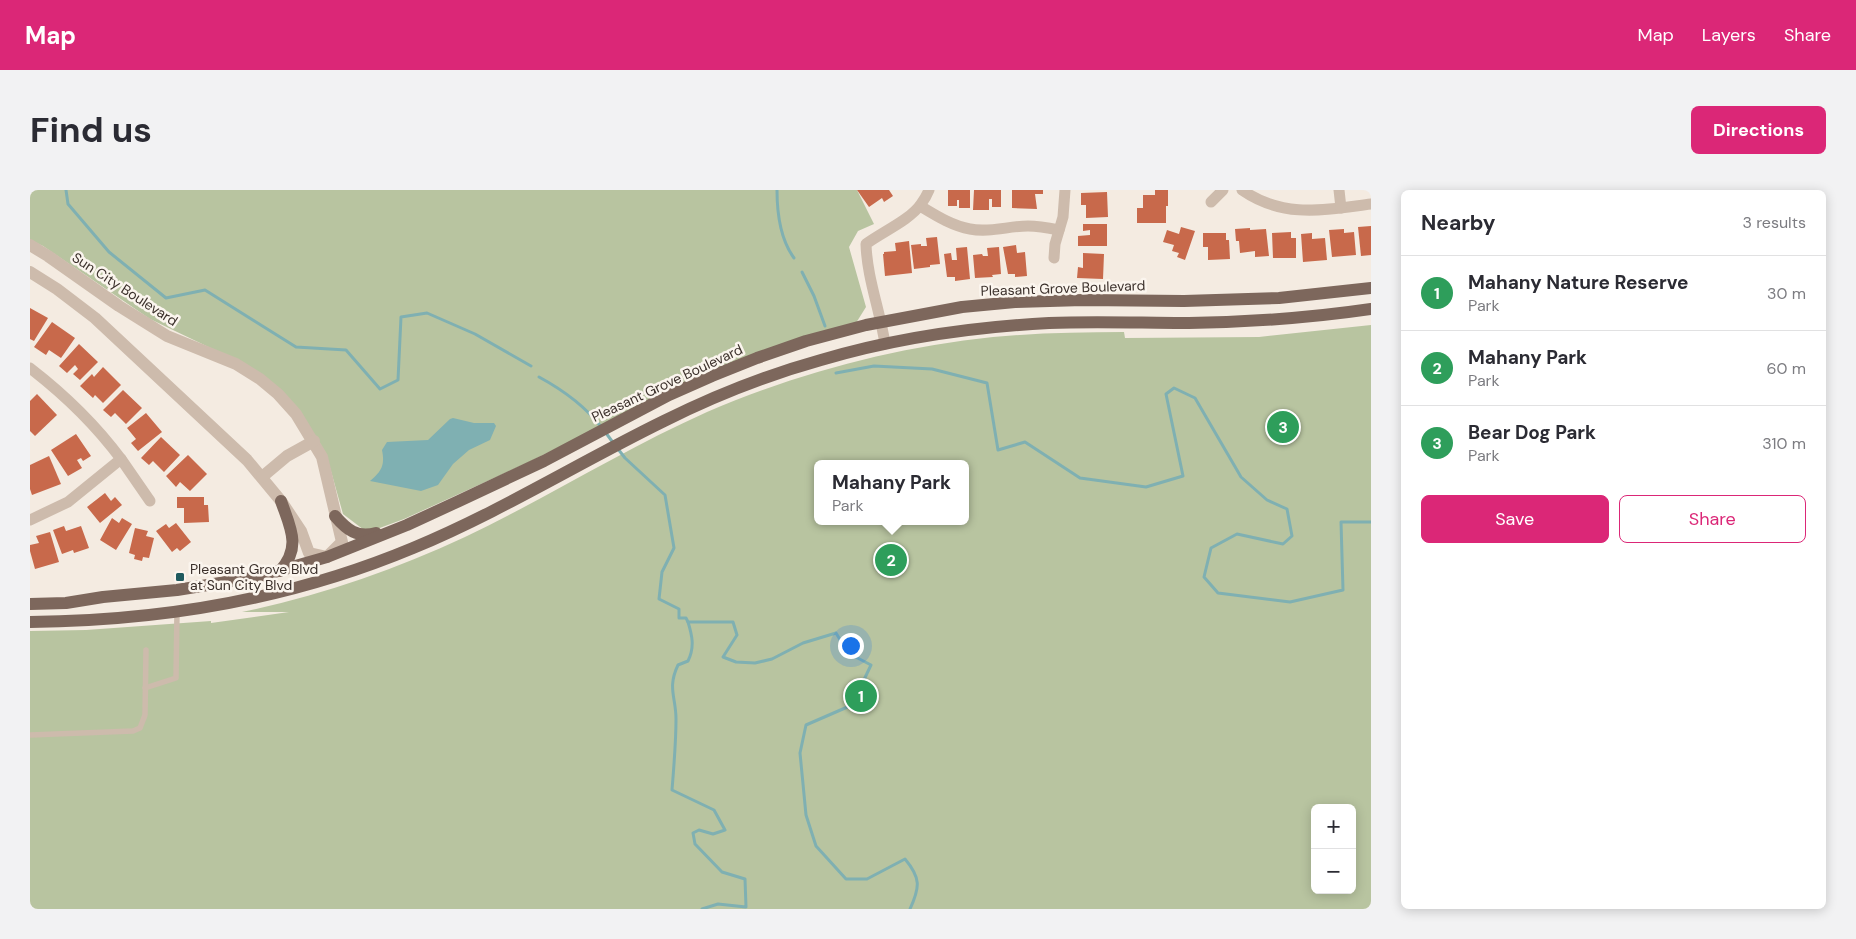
<!DOCTYPE html>
<html lang="en">
<head>
<meta charset="utf-8">
<style>
  body { margin:0; font-family:"DM Sans",sans-serif; background:#f2f2f3; color:#2b2b33 }
  .controls { position:absolute; right:15px; bottom:15px; display:grid; overflow:hidden; border-radius:8px; box-shadow:0 2px 12px #0003 }
  .controls button { width:45px; height:45px; display:grid; place-items:center; padding:0; border:0; border-bottom:1px solid #e1e1e2; background:#fff; color:#2b2b33; font:25px sans-serif }
  .you { position:absolute; left:820px; top:455px; width:18px; height:18px; margin:-12px; border:4px solid #fff; border-radius:50%; background:#1a73e8; box-shadow:0 0 0 8px #1a73e833 }
  .badge { display:grid; place-items:center; width:32px; height:32px; border-radius:50%; background:#db2777; color:#fff; font-size:16px; font-weight:700 }
  .pin { position:absolute; translate:-50% -50%; border:2px solid #fff; box-shadow:0 1px 5px #0006 }
  .popup { position:absolute; left:784px; top:270px; width:155px; height:65px; box-sizing:border-box; display:grid; place-content:center; border-radius:8px; background:#fff; filter:drop-shadow(0 1px 4px #0005); font-size:16px; white-space:nowrap; color:#7c7c81 }
  .popup b { font-size:19px; color:#2b2b33 }
  .popup::after { content:''; position:absolute; left:50%; top:100%; margin-left:-10px; border:10px solid transparent; border-top-color:#fff }
  .list { margin:0; padding:0; list-style:none }
  h2 { display:flex; justify-content:space-between; align-items:center; height:65px; margin:0; padding:0 20px; font-size:21px }
  h2 small { font-size:16px; font-weight:400; color:#7c7c81 }
  .list li { display:grid; grid-template-columns:32px 1fr auto; gap:15px; align-items:center; box-sizing:border-box; height:75px; padding:0 20px; border-top:1px solid #e1e1e2 }
  .list b { display:block; font-size:19px; white-space:nowrap }
  .list p { margin:0; font-size:16px; white-space:nowrap; color:#7c7c81 }
  .list em { font-size:16px; font-style:normal; color:#7c7c81 }
  .actions { display:flex; gap:10px; padding:15px 20px }
  .actions a { flex:1; padding:11px 0; border:1px solid #db2777; border-radius:8px; text-align:center; font-size:18px; color:#db2777 }
  .actions .main { background:#db2777; color:#fff }
  .map { position:relative; flex:none; width:1341px; height:719px; overflow:hidden; border-radius:8px }
  header { display:flex; align-items:center; gap:30px; box-sizing:border-box; height:70px; padding:0 25px; background:#db2777; color:#fff }
  header strong { font-size:24px }
  nav { display:flex; gap:28px; margin-inline-start:auto; font-size:18px }
  .intro { display:flex; align-items:center; justify-content:space-between; box-sizing:border-box; height:120px; padding:0 30px }
  h1 { margin:0; font-size:35px }
  .button { padding:12px 22px; border-radius:8px; background:#db2777; color:#fff; font-size:18px; font-weight:700 }
  main { display:flex; gap:30px; padding:0 30px }
  aside { flex:1; background:#fff; border-radius:8px; box-shadow:0 2px 12px #0003 }
  .map>svg:first-child { display:block }
</style>
</head>
<body>
<header>
<strong>Map</strong>
<nav><a>Map</a><a>Layers</a><a>Share</a></nav>
</header>
<div class="intro"><h1>Find us</h1><a class="button">Directions</a></div>
<main>
<div class="map">
<svg width="1341" height="719" viewBox="0 0 1341 719">
  <rect width="100%" height="100%" fill="#f4ebe1"/>
  <g fill="#b8c4a0" fill-rule="evenodd">
    <path d="M0 0H827L844 34 828 41 819 57 836 117 826 133 682 181 499 272 374 329 347 339 334 340 313 324 297 267 216 175 120 129 13 56 0 50Z"/>
    <path d="M1341 135V719H0V441L56 440 181 431V433L259 422H212C289 406 364 380 435 347 517 308 594 259 677 222 768 183 865 157 963 147 1007 143 1051 142 1094 142L1095 148 1229 147ZM787 274H935V331H787ZM1285 618H1322V700H1285Z"/>
  </g>
  <path fill="#7fb0b2" d="M423 228 444 233H464L466 236 460 250 439 260 423 274 408 295 391 301 340 291C352 281 355 275 352 260L357 252 398 250 420 229Z"/>
  <g fill="none" stroke-linecap="round" stroke-linejoin="round">
    <g stroke="#7fb0b2" stroke-width="3">
      <path d="M36 0 38 14 79 62 136 108 175 100 266 157 316 160 350 199 368 190 371 127 397 123 445 144 501 176"/>
      <path d="M747 0C747 23 750 49 764 68"/>
      <path d="M772 82 784 106 795 136"/>
      <path d="M806 183 844 176 902 179 957 193 968 260 995 252 1050 288 1116 297 1153 286 1136 204 1144 198 1165 208 1211 287 1237 310 1257 319 1262 346 1253 354 1207 344 1181 358 1174 387 1188 403 1260 412 1313 400 1311 332H1341"/>
      <path d="M509 187C533 200 556 217 572 238"/>
      <path d="M576 243 584 254"/>
      <path d="M588 259 595 268 635 305 644 358 632 382 629 409 649 419V428H656L658 432H703L707 445 693 467 706 472 725 473 742 469 773 453 806 443 818 463 841 475 822 515 776 535 770 563 776 625 786 656 816 689H837L875 669C891 688 890 697 880 719"/>
      <path d="M658 432C662 445 665 457 658 471L648 475C637 498 646 507 646 529 646 552 644 576 642 600L684 620 695 640 683 644 669 640 663 643 665 654 692 682 715 689 716 717 688 714 672 719"/>
    </g>
  </g>
  <g fill="#c8694b">
    <path d="M827 0H859L863 6 854 12 852 8 839 17Z"/>
    <path d="M918 0H940V18H929V10H927V16H918Z"/>
    <path d="M944 0H971V17H962V9H959V20H943Z"/>
    <path d="M982 0H1013V4H1005L1007 19 982 18Z"/>
    <path d="M1125 0H1138V16H1136V33H1107V18H1113V5H1125Z"/>
    <path d="M1077 2 1078 27 1056 28V15H1051V3Z"/>
    <path d="M1053 34H1077V56H1048V46L1060 45V40L1053 41Z"/>
    <path d="M1341 36V65L1331 66 1328 37Z"/>
    <path d="M1151 37 1165 41 1155 70 1147 67 1149 63 1142 61 1144 55 1133 52 1137 40 1149 44Z"/>
    <path d="M1220 38V40L1236 39 1239 66 1225 67V61L1210 63 1209 51H1206L1205 39Z"/>
    <path d="M1314 39V43L1324 42 1326 65 1302 67 1299 40Z"/>
    <path d="M1261 42V48H1266V68H1243L1242 43Z"/>
    <path d="M1173 43H1196V50H1199L1200 69 1178 70V57H1173Z"/>
    <path d="M1282 43V49L1295 48 1297 70 1273 72 1271 44Z"/>
    <path d="M907 47 910 74 900 75V77L884 79 881 55 891 54V56H897L896 48Z"/>
    <path d="M879 51 882 83 855 86 853 64H854V62L866 61 865 53Z"/>
    <path d="M986 55 987 63 995 62 997 86 985 87V84H978L973 57Z"/>
    <path d="M937 57 940 89 925 91V87H917L914 64 921 63 922 70H927L926 58Z"/>
    <path d="M969 57 971 84 962 85 963 87 945 88 943 65 952 64 953 66H958L957 58Z"/>
    <path d="M1053 63 1074 64 1073 89 1047 88 1048 77 1053 78Z"/>
    <path d="M0 118 18 128 4 151 0 149Z"/>
    <path d="M22 132 45 148 31 168 19 160 16 165 4 157Z"/>
    <path d="M49 154 68 172 50 190 43 184 48 179 45 175 37 183 29 176Z"/>
    <path d="M73 177 91 195 73 213 65 205 63 208 50 196 62 184 64 187Z"/>
    <path d="M93 200 112 218 96 234 85 223 81 227 73 220Z"/>
    <path d="M7 204 27 225 5 246 0 241V211Z"/>
    <path d="M116 223 132 242 108 261 101 253 106 249 97 238Z"/>
    <path d="M46 244 61 266 53 271 51 268 47 270 52 278 38 286 21 260Z"/>
    <path d="M131 247 150 265 134 282 123 271 119 275 111 268Z"/>
    <path d="M158 265 177 284 160 301 150 292 146 297 136 286Z"/>
    <path d="M19 266 31 294 2 305 0 299V275Z"/>
    <path d="M75 303 81 311 85 307 92 315 70 333 57 317Z"/>
    <path d="M147 307H174V315H178L179 332 154 333V318H147Z"/>
    <path d="M82 328 89 333 92 328 102 334 86 360 70 350Z"/>
    <path d="M146 333 161 352 150 361 147 358 142 362 126 341 136 334 139 338Z"/>
    <path d="M34 336 36 341 51 336 59 358 44 363 43 360 32 364 23 340Z"/>
    <path d="M105 338 118 341 116 346 124 348 119 368 113 367 112 371 104 369 105 365 99 363Z"/>
    <path d="M20 342 29 372 5 379 0 361V355L9 353 6 346Z"/>
  </g>
  <g fill="none" stroke-linecap="round" stroke-linejoin="round">
    <g stroke="#cdbbac" stroke-width="5.5">
      <path d="M115 498 146 488 147 422"/>
      <path d="M0 545 103 541 110 538 115 525 116 460"/>
    </g>
    <g stroke="#cdbbac" stroke-width="11">
      <path d="M1212 0C1254 29 1294 20 1341 14"/>
      <path d="M1309 0 1311 18"/>
      <path d="M1181 12 1193 0"/>
      <path d="M890 16C905 25 922 36 940 39 959 43 979 36 998 36 1009 36 1019 38 1029 40"/>
      <path d="M1024 68 1025 54 1033 27 1035 0"/>
      <path d="M855 154C850 120 837 88 836 54 852 42 880 30 891 14 894 10 897 5 899 0"/>
      <path d="M0 178C35 205 65 234 91 269L38 312 0 330"/>
      <path d="M91 269 120 311"/>
    </g>
    <g stroke="#cdbbac" stroke-width="12">
      <path d="M0 55 18 66 89 116 137 146 206 174 230 189 248 204 266 224 292 267 312 352 297 367"/>
      <path d="M0 82 27 99 65 128 217 270 251 311 271 341 279 363 297 367"/>
      <path d="M232 287 257 266 284 251"/>
    </g>
    <g stroke="#7d675c" stroke-width="12">
      <path d="M305 326C317 340 327 348 346 343"/>
      <path d="M250 381C272 357 260 337 251 311"/>
      <path d="M0 414 36 413 73 407 147 400 227 387 297 367 377 335 429 311 514 271 639 205 682 186 727 168 776 151 836 135 932 117 985 112 1053 110 1154 111 1249 108 1341 98"/>
      <path d="M0 432C132 431 261 409 383 358 470 322 550 272 634 231 684 206 737 185 791 170 865 148 942 137 1019 133 1065 131 1112 133 1159 133 1220 132 1280 128 1341 119"/>
    </g>
  </g>
  <rect fill="#1f5a5e" stroke="#fbf5ee" stroke-width="2" x="145" y="382" width="10" height="10" rx="2.5"/>
  <g text-anchor="middle" dominant-baseline="central" stroke-width="5" stroke-linejoin="round" paint-order="stroke">
    <g font-size="14" fill="#3b302b" stroke="#fbf5ee">
      <text transform="translate(1033 98) rotate(-2)">Pleasant Grove Boulevard</text>
      <text transform="translate(95 99) rotate(33)">Sun City Boulevard</text>
      <text transform="translate(637 193) rotate(-25)">Pleasant Grove Boulevard</text>
    </g>
    <g font-size="14" fill="#3b302b" stroke="#fbf5ee" text-anchor="start">
      <text x="160" y="379">Pleasant Grove Blvd<tspan x="160" dy="16">at Sun City Blvd</tspan></text>
    </g>
  </g>
</svg>
<div class="controls">
<button>+</button>
<button>−</button>
</div>
<div class="you"></div>
<div class="pin badge" style="left:831px;top:506px;background:#2e9e5b">1</div>
<div class="pin badge" style="left:861px;top:370px;background:#2e9e5b">2</div>
<div class="popup"><b>Mahany Park</b>Park</div>
<div class="pin badge" style="left:1253px;top:237px;background:#2e9e5b">3</div>
</div>
<aside>
<h2>Nearby<small>3 results</small></h2>
<ul class="list">
<li><span class="badge" style="background:#2e9e5b">1</span><div><b>Mahany Nature Reserve</b><p>Park</p></div><em>30 m</em></li>
<li><span class="badge" style="background:#2e9e5b">2</span><div><b>Mahany Park</b><p>Park</p></div><em>60 m</em></li>
<li><span class="badge" style="background:#2e9e5b">3</span><div><b>Bear Dog Park</b><p>Park</p></div><em>310 m</em></li>
</ul>
<div class="actions"><a class="main">Save</a><a>Share</a></div>
</aside>
</main>
</body>
</html>
